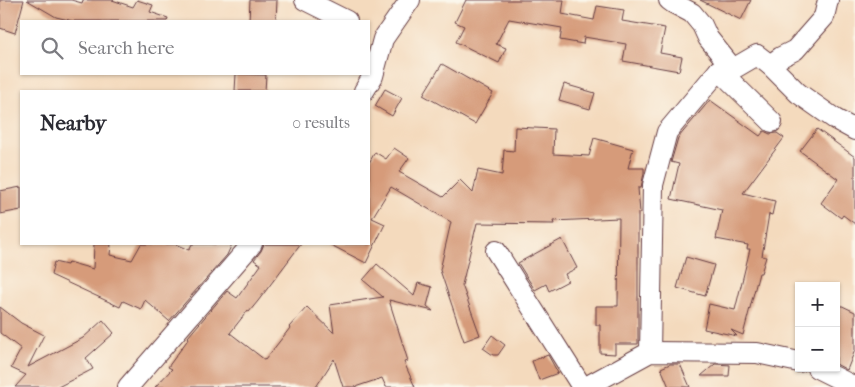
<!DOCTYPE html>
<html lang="en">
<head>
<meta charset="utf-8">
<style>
  body { margin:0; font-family:"IM FELL French Canon",serif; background:#f7f7f7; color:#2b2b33 }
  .controls { position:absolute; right:15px; bottom:15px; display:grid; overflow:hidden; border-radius:0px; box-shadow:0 1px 4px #0004 }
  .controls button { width:45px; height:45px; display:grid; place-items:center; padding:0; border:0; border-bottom:1px solid #e1e1e2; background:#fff; color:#2b2b33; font:25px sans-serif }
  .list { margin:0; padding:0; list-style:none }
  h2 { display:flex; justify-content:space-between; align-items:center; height:65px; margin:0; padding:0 20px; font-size:21px }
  h2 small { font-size:16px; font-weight:400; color:#7c7c81 }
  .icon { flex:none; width:28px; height:28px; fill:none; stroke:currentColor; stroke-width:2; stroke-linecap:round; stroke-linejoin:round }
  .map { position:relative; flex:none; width:855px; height:387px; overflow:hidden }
  .search { position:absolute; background:#fff; box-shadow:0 1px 4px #0004; left:20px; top:20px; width:350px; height:55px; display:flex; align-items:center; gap:12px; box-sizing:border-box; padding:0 18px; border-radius:0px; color:#7c7c81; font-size:19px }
  .panel { position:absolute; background:#fff; box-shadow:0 1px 4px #0004; left:20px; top:90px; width:350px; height:155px; border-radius:0px }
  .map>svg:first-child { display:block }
</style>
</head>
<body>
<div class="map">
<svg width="855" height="387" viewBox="0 0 855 387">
  <rect width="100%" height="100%" fill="#fbf7ec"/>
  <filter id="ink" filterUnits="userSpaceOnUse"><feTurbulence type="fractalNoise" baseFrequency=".02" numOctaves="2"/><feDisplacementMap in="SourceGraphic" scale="10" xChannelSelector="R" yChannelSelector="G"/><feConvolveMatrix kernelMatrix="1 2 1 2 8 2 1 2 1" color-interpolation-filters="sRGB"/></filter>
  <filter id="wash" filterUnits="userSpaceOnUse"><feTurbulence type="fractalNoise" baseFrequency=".0096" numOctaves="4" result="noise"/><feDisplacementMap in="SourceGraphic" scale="20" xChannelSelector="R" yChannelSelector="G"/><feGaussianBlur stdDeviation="1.12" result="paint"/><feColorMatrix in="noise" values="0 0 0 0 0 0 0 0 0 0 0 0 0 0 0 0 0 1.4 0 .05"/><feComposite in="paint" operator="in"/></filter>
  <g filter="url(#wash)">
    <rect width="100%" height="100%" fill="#f4dabd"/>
    <g id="blocks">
      <g fill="#d69b7a">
        <path d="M0 0H24L15 33 0 28Z"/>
        <path d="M27 0H71L82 3 83 0H112L133 7 137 0 153 5 150 12 168 18 167 21H73L56 17Z"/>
        <path d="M250 0H277L276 21H249Z"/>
        <path d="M466 0H564L562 14 594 20 597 6 624 10 622 21 665 28 660 53 682 57 679 71 623 61 626 44 584 37 583 44 560 40 562 28 509 19 496 44 506 48 499 63 456 42 464 26 455 22Z"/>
        <path d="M700 0H751L741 20Z"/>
        <path d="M442 64 493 93 475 124 423 95Z"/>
        <path d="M236 74 266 75 265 91H235Z"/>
        <path d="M564 84 595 93 590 109 559 100Z"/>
        <path d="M385 89 402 98 392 116 375 106Z"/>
        <path d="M710 100 760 136 764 131 770 134 777 133 784 138 743 193 775 201 772 215 769 214 762 256 766 257 761 273H759L743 335 731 330 737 336 704 329 709 304 735 310 750 249H747L748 245 716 239 722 210 671 199 679 164 671 162 678 138Z"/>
        <path d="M515 127 554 129 553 154 589 156 594 138 633 149 628 168H644V173L641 188H638L640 213H638V344H615V354L600 353V325H596V306H618L619 218 553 221 554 224 477 223 462 285 480 335 464 341 440 270 451 222 391 187 372 218 385 224 366 263 329 244H369V163L375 152 386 159 394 148 409 158 399 172 443 197 460 180 473 193 478 170 502 175 504 150 514 151Z"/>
        <path d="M817 129 855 157V224L843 215 841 218 821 203 838 179 800 151Z"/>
        <path d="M21 187V210L0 214V191Z"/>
        <path d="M562 239 577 268 565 274 568 281 549 291 546 284 535 290 518 263Z"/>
        <path d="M94 244H111L110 255 132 260 141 244H175L189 250 192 244H232L227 255 169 321 145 300 141 309 123 301 120 307 51 275 54 262 67 265 68 262 93 269Z"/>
        <path d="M264 244H301L258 301 249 312 248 310 230 333 265 360 290 328 289 327 307 307 334 333 330 305 383 297 363 280 377 264 414 296 418 283 432 287 427 306 433 311 389 300 408 361 404 362 415 387H386L382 378 355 387H343L334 359 316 387H155L172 369 168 367 189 338 188 337 227 291 237 298 261 265 254 260 261 251Z"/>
        <path d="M686 257 714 265 705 296 677 288Z"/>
        <path d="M836 303 855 312V350L847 370 836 364Z"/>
        <path d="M0 307 21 323 44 335 28 367 83 338 103 320 114 333 86 358 93 369 58 387H15L26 375 11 368 21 349 0 333Z"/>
        <path d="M492 335 505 345 498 355H493L483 348Z"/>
        <path d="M548 355 558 373 539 380 532 361Z"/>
        <path d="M670 364H680L690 387H669L661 368Z"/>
        <path d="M715 364 730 365 729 376H701Z"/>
      </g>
    </g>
  </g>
  <g filter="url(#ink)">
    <use href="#blocks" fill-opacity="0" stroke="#643b41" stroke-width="1"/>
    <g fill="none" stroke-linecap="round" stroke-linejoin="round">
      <defs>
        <g id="minor">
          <path d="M305 0 347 21"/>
          <path d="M669 0 673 3 692 13 702 25 708 38 733 69"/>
          <path d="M770 65 798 93 835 119 855 130"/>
          <path d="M719 70 772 122"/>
          <path d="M364 91 373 76 383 39 410 0"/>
          <path d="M496 251 582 387"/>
          <path d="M650 352 653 185 667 132 719 70 733 69 757 55 770 65 781 57 795 50 824 17 828 0"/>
          <path d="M817 368 855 387"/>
          <path d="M128 387 252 244"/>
          <path d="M586 387 650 352 757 353 799 362"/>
        </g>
      </defs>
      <use href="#minor" stroke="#643b41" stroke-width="22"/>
      <use href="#minor" stroke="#fff" stroke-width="20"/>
    </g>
  </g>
</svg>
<div class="controls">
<button>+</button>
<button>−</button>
</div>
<div class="search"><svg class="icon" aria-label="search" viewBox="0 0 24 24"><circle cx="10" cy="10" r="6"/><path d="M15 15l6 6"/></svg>Search here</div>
<section class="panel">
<h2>Nearby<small>0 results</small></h2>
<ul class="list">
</ul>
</section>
</div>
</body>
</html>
